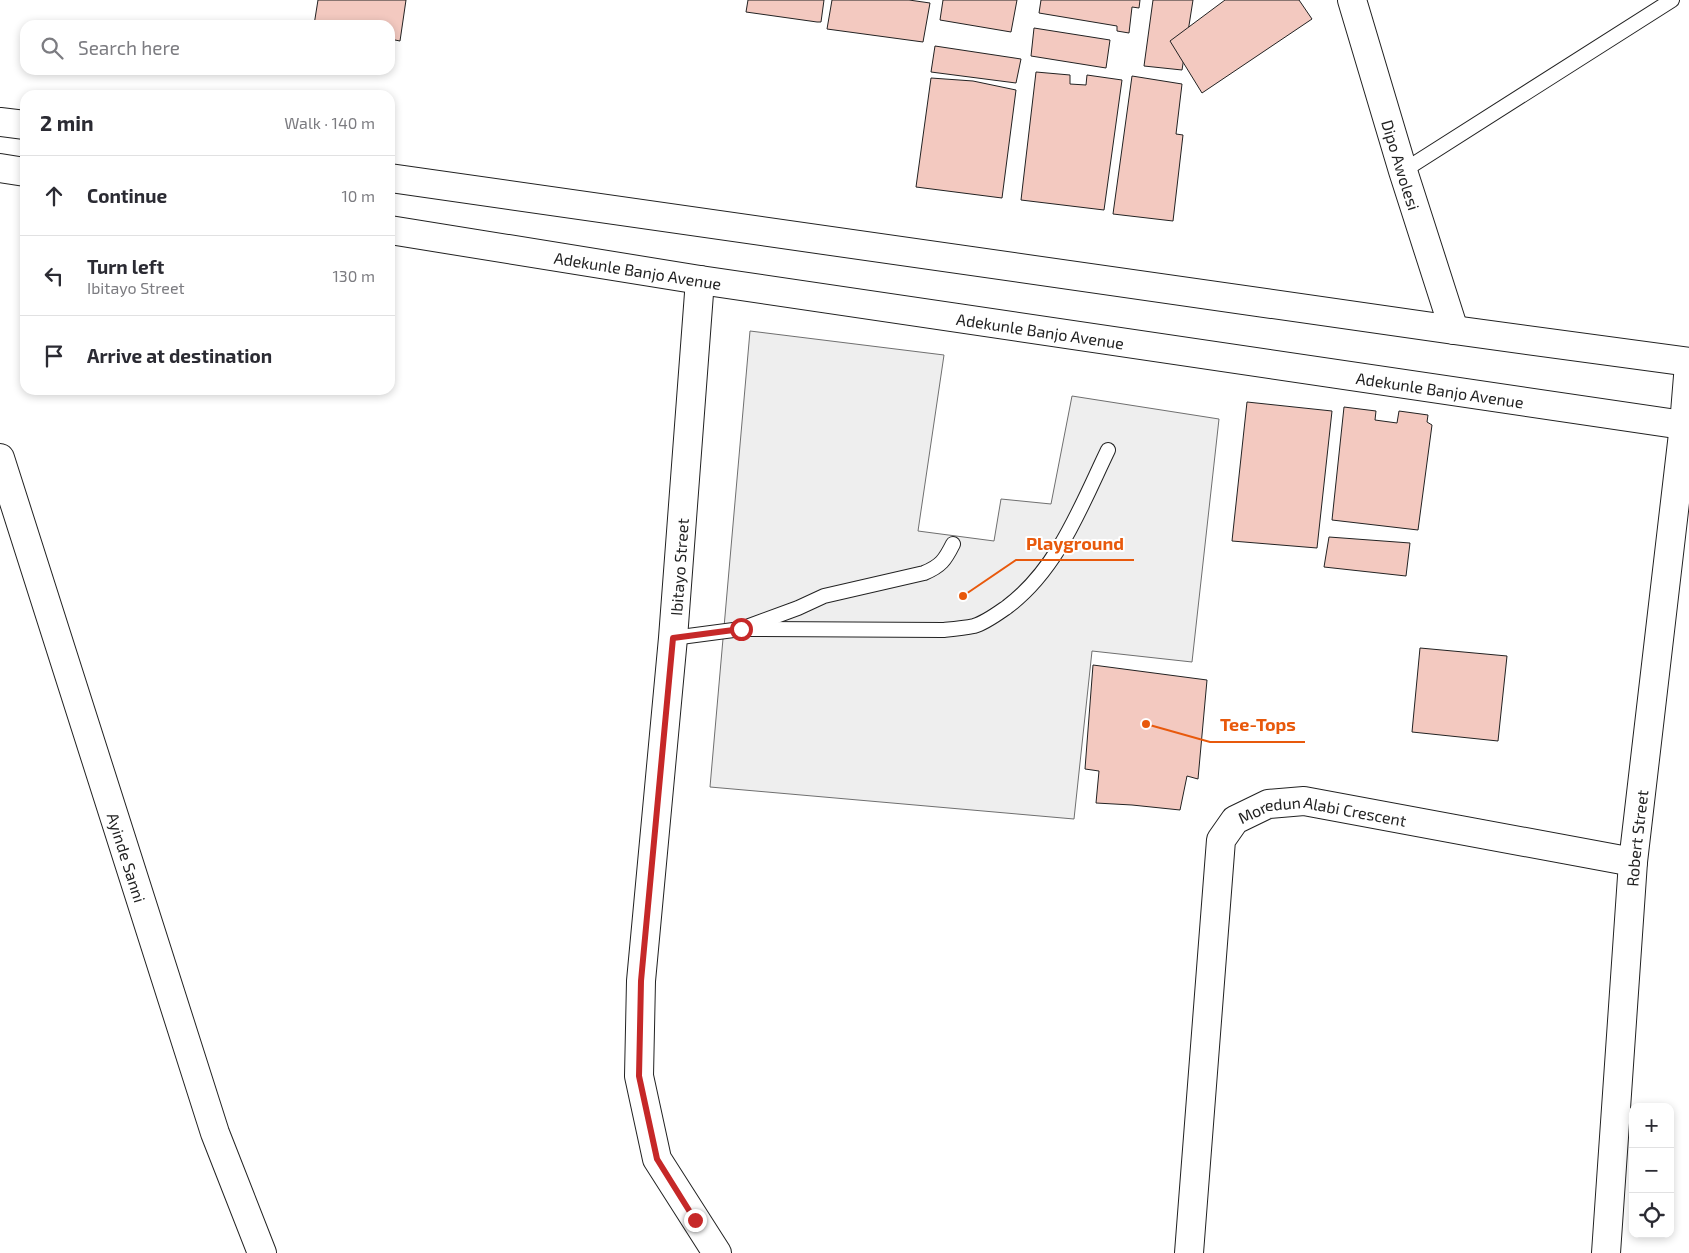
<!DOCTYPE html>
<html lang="en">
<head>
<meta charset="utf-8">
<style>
  body { margin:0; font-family:"Exo 2",sans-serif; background:#f7f7f7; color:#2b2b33 }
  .controls { position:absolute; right:15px; bottom:15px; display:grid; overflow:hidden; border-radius:10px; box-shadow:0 2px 8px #0003 }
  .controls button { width:45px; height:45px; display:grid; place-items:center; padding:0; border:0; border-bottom:1px solid #e1e1e2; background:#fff; color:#2b2b33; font:25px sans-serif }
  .stop { position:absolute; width:15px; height:15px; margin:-11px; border:4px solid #c62828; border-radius:50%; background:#fff }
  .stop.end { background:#c62828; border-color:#fff; box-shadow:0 1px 5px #0008 }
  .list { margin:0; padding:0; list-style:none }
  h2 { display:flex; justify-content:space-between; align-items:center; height:65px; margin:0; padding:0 20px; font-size:21px }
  h2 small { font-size:16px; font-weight:400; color:#7c7c81 }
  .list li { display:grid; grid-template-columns:32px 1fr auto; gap:15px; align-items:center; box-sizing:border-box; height:80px; padding:0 20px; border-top:1px solid #e1e1e2 }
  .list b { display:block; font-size:19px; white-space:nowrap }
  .list p { margin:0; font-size:16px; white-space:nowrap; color:#7c7c81 }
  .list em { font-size:16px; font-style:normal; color:#7c7c81 }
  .icon { flex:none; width:28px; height:28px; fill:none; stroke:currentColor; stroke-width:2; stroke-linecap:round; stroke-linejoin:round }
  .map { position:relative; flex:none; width:1689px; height:1253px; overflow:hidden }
  .search { position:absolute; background:#fff; box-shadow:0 2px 8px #0003; left:20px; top:20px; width:375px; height:55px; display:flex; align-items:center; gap:12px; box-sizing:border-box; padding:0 18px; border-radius:15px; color:#7c7c81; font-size:19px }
  .panel { position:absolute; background:#fff; box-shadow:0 2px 8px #0003; left:20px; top:90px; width:375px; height:305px; border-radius:15px }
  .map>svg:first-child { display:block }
</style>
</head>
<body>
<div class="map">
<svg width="1689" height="1253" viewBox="0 0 1689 1253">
  <rect width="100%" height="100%" fill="#fff"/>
  <path fill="#eee" stroke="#6f6f6f" d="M750 331 944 355 918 531 994 541 1001 499 1051 504 1072 396 1219 419 1192 662 1092 651 1074 819 710 787Z"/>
  <g fill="#f3c9c0" stroke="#222">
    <path d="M318 0H406L400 41 390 39V25H314Z"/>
    <path d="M748 0H824L821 22H817L746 12Z"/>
    <path d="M832 0H909L930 3 923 42 827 29Z"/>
    <path d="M943 0H1017L1011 32 940 20Z"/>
    <path d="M1041 0H1140L1139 8 1132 7 1129 33 1117 31V26L1039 13Z"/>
    <path d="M1153 0H1193L1182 70 1144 66Z"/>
    <path d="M1225 0H1299L1312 19 1202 93 1170 41Z"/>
    <path d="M1034 28 1110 40 1106 68 1031 56Z"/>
    <path d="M935 46 1021 59 1016 83 931 72Z"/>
    <path d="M1036 72 1070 75V84L1086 85 1087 75 1122 80 1104 210 1021 200Z"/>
    <path d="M1132 76 1182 84 1176 134 1183 135 1173 221 1113 214Z"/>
    <path d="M931 78 973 81 1016 90 1002 198 916 187Z"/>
    <path d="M1247 402 1332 411 1317 548 1232 541Z"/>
    <path d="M1344 407 1376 411 1375 420 1397 423 1399 411 1428 415 1427 422 1432 425 1418 530 1332 520Z"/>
    <path d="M1329 537 1410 543 1406 576 1324 567Z"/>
    <path d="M1420 648 1507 656 1498 741 1412 732Z"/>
    <path d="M1093 665 1207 680 1198 779 1187 776 1180 810 1132 805 1096 803 1099 771 1085 769Z"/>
  </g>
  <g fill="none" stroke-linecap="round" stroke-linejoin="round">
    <defs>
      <g id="service">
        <path d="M1403 171 1672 0"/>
        <path d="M749 626 798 608 824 596 924 573C941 566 945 560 953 544"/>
        <path d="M673 638 741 629 943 630C953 629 964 628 974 626 985 623 997 614 1007 607 1058 569 1081 506 1108 450"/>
      </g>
      <g id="minor">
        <path id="s1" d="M1352 0 1403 171 1454 330"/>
        <path d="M0 122 25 125"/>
        <path d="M0 168 25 172"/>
        <path d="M390 178 1454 330 1689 362"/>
        <path id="s2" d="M390 230 700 280 1689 426"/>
        <path d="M700 280 673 638 641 981 639 1076 657 1159 717 1253"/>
        <path id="s3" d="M0 458 215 1133 262 1253"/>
        <path id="s4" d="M1189 1253 1221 840 1235 820 1268 804 1304 801 1633 862"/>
        <path id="s5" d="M1606 1253 1633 862 1684 425 1689 364"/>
      </g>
    </defs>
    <use href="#service" stroke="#222" stroke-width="16"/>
    <use href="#minor" stroke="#222" stroke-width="30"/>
    <use href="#service" stroke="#fff" stroke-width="14"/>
    <use href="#minor" stroke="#fff" stroke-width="28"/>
  </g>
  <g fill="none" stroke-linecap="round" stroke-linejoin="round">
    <path stroke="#c62828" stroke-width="6" d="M695 1220 657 1159 639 1076 641 981 673 638 741 629"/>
  </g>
  <g text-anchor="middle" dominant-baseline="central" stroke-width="4" stroke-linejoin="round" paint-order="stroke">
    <g font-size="16" fill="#222" stroke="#fff">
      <text stroke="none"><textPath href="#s1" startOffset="172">Dipo Awolesi</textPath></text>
      <text stroke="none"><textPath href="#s2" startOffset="251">Adekunle Banjo Avenue</textPath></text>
      <text stroke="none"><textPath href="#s2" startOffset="658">Adekunle Banjo Avenue</textPath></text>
      <text stroke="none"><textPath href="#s2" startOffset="1062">Adekunle Banjo Avenue</textPath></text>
      <text transform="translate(679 567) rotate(-86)">Ibitayo Street</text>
      <text stroke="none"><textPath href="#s4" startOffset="529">Moredun Alabi Crescent</textPath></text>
      <text stroke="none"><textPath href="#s5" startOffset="416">Robert Street</textPath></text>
      <text stroke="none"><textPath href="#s3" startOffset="419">Ayinde Sanni</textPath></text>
    </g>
  </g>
  <path fill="none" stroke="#e8590c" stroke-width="2" d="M963 596L1016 560H1134M1146 724L1210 742H1305"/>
  <g fill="#e8590c" stroke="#fff" stroke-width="2">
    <circle cx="963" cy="596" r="5"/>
    <circle cx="1146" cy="724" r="5"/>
  </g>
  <g font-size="18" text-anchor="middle" font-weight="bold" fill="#e8590c" stroke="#fff" stroke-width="4" stroke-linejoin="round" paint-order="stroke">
    <text x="1075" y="550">Playground</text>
    <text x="1258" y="731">Tee-Tops</text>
  </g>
</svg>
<div class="controls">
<button>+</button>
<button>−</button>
<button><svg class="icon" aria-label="locate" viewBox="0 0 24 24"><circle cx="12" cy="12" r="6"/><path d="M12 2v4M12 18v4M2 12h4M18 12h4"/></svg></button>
</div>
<div class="stop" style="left:741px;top:629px"></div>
<div class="stop end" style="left:695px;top:1220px"></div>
<div class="search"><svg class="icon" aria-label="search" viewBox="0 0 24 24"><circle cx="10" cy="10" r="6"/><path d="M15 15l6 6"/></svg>Search here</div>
<section class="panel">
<h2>2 min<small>Walk · 140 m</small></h2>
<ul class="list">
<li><svg class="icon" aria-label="ahead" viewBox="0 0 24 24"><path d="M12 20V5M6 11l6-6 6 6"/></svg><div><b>Continue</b></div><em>10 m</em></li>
<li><svg class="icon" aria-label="left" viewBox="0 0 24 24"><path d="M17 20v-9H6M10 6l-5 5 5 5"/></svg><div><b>Turn left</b><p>Ibitayo Street</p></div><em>130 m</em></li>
<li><svg class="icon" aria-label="arrive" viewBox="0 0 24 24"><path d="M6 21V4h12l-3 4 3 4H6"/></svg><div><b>Arrive at destination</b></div></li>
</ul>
</section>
</div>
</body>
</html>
